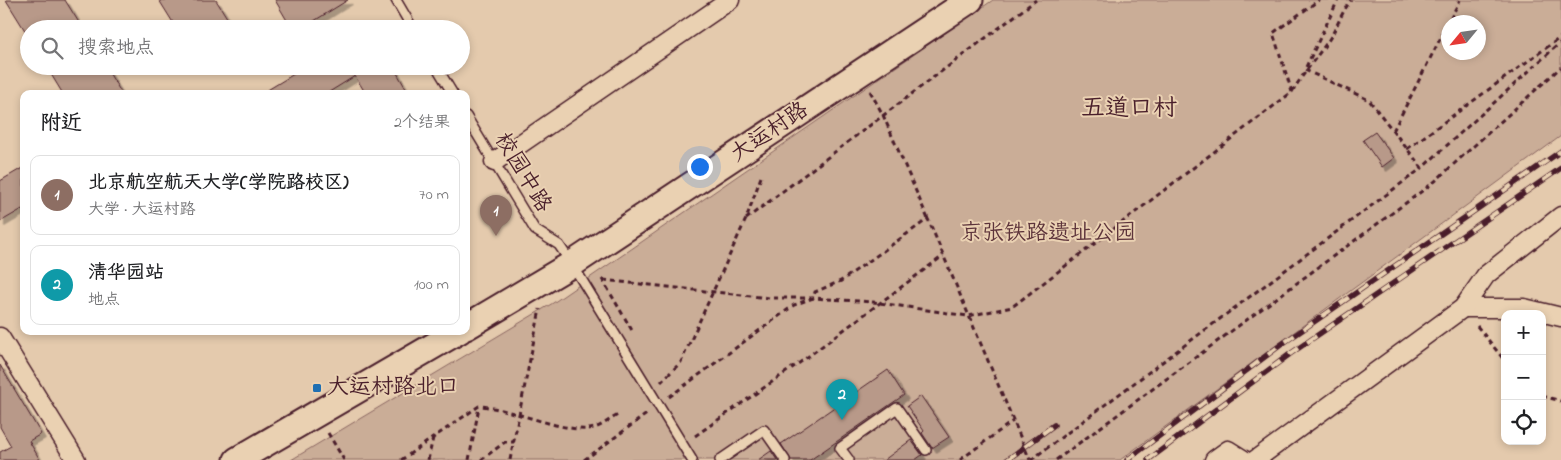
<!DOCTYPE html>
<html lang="zh">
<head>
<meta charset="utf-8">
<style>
  body { margin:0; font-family:"Indie Flower","LXGW WenKai TC",sans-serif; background:#f6f6f6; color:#202124 }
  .controls { position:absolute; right:15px; bottom:15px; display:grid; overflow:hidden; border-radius:10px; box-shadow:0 2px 8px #0003 }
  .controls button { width:45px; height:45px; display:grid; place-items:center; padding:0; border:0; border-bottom:1px solid #e0e0e0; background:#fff; color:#202124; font:25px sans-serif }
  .compass { position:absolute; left:1441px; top:15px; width:45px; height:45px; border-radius:50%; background:#fff; box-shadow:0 2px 8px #0003; rotate:241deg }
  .you { position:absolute; left:699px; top:166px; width:18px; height:18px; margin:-12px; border:4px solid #fff; border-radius:50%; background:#1a73e8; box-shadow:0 0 0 8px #1a73e833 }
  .badge { display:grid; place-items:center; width:32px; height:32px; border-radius:50%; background:#ea580c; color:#fff; font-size:16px; font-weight:700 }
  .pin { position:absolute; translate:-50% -41px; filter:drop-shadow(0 1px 2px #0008) }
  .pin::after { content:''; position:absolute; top:26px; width:18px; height:15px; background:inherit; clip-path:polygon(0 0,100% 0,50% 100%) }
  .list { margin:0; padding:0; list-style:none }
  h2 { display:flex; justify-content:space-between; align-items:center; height:65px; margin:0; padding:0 20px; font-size:21px }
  h2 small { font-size:16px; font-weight:400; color:#757577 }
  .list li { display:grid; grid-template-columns:32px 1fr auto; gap:15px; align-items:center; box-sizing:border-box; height:80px; margin:0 10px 10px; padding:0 10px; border:1px solid #e0e0e0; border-radius:10px }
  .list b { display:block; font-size:19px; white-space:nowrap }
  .list p { margin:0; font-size:16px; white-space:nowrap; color:#757577 }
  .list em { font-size:16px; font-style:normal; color:#757577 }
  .icon { flex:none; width:28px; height:28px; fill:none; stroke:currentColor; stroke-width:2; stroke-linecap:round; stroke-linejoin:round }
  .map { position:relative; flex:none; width:1561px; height:460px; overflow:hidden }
  .search { position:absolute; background:#fff; box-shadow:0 2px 8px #0003; left:20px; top:20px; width:450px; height:55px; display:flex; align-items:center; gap:12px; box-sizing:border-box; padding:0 18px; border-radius:28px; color:#757577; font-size:19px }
  .panel { position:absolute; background:#fff; box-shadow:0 2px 8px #0003; left:20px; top:90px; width:450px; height:245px; border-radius:10px }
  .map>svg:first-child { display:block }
</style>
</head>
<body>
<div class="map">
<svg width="1561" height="460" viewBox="0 0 1561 460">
  <defs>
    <filter id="shadow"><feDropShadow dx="4.5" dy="4.5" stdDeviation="0" flood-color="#0004"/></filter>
  </defs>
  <rect width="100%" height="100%" fill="#e4caad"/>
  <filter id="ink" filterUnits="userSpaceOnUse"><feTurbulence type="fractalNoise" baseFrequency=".02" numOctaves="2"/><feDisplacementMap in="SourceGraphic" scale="10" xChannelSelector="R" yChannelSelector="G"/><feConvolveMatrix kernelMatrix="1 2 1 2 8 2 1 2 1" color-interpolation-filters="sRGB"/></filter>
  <g filter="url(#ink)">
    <path fill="#caad97" stroke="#8a6661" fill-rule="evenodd" d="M993 0H1561V136L1120 460H291L553 303ZM1448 22H1478V52H1448Z"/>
    <g fill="#b89989" stroke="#4a1f2b" filter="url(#shadow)">
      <path d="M6 0H65L83 29H29V37Z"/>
      <path d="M159 0H216L234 29H177Z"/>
      <path d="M275 0H348L301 29H292Z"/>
      <path d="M46 66H105L122 94H63Z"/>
      <path d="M307 66H393L409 94H366L355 76 326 94H261Z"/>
      <path d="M1375 132 1394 158 1382 167 1363 140Z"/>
      <path d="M24 167V208L0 222V181Z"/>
      <path d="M0 365 41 434 29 441 40 460H0V452L11 446 0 427Z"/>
      <path d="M888 370 904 395 810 460H791L781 444Z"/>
      <path d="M921 396 949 437 932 448 922 433 924 431 907 406Z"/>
      <path d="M911 440 922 455 915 460H884Z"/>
      <path d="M771 451 777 460H758Z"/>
    </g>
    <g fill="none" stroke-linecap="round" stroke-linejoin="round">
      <defs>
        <g id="lane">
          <path d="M396 0 413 29"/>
          <path d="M436 66 453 94"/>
          <path d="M466 116 535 230 559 245 572 264 692 460"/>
          <path d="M720 460 764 430 785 460"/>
          <path d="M849 460 840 448 897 408 926 450"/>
        </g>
        <g id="street">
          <path d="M494 162 730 0"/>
          <path d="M1463 308H1524L1561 317"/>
          <path d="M0 337 76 460"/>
          <path d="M1214 460 1228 450 1244 460"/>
          <path d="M1255 460 1463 308 1486 275 1561 216"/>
        </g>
        <g id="secondary">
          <path d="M466 327 572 264 970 0"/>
          <path d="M237 460 459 331"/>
        </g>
      </defs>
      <use href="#lane" stroke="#4a1f2b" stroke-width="12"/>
      <use href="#street" stroke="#4a1f2b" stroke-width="21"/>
      <use href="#secondary" stroke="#4a1f2b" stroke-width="29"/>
      <g stroke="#4a1f2b" stroke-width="3" stroke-dasharray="5 4" stroke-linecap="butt">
        <path d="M1306 67 1338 0"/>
        <path d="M1305 70 1369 100 1422 168 1561 42"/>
        <path d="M870 91 883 115 928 219"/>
        <path d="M1292 92 1273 33 1319 0"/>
        <path d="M1393 131 1460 0"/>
        <path d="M1407 149 1561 37"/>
        <path d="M746 219 1036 0"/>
        <path d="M602 279 633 332"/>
        <path d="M603 280 770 298H813L873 302 968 316 1012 307 1292 92C1303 74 1316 58 1328 41 1337 28 1341 13 1351 0"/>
        <path d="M1477 326 1505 361"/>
        <path d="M661 382 681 362 746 219 762 174"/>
        <path d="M1542 396 1561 401"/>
        <path d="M669 397 794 305 813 298 815 292 841 281 928 219 1030 460"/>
        <path d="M328 433 344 460"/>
        <path d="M695 436 802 361 943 256"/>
        <path d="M401 460 479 406C512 408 567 435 594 428 602 426 610 419 618 415"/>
        <path d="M428 460 433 438"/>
        <path d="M469 460 479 407"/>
        <path d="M481 460 505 442H514"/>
        <path d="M510 460 540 309"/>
        <path d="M584 460 648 413"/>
        <path d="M960 460 1013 421"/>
        <path d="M1031 460 1422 168"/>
      </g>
      <use href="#lane" stroke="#ead1b2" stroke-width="9"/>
      <use href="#street" stroke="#ead1b2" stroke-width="18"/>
      <use href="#secondary" stroke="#ead1b2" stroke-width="25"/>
      <defs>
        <g id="rail">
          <path d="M1007 460 1054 425"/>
          <path d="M1127 460 1282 344 1561 151"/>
          <path d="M1148 460 1290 354 1561 168"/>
        </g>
      </defs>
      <use href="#rail" stroke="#4a1f2b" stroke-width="5.5"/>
      <use href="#rail" stroke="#ead1b2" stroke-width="4" stroke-dasharray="11" stroke-linecap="butt"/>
      <path stroke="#4a1f2b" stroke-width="3" stroke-dasharray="5 4" stroke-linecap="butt" d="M1056 460 1433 183 1561 67"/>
    </g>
  </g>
  <rect fill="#1f6fb2" stroke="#ead1b2" stroke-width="2" x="312" y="383" width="10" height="10" rx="2.5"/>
  <g text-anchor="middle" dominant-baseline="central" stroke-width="4" stroke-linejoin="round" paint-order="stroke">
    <g font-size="22" fill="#4a1f2b" stroke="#ead1b2">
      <text transform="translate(770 133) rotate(-34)">大运村路</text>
      <text transform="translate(522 173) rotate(59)">校园中路</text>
    </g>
    <g font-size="22" fill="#5d343b" stroke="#ead1b2">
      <text x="1048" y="234">京张铁路遗址公园</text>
    </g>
    <g font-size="22" fill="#4a1f2b" stroke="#ead1b2" text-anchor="start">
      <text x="327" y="388">大运村路北口</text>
    </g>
    <g font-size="24" fill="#4a1f2b" stroke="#ead1b2">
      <text x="1129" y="109">五道口村</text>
    </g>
  </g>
</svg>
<div class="controls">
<button>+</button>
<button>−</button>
<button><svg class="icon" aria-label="locate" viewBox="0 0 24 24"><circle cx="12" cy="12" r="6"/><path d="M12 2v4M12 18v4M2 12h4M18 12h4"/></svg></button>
</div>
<svg class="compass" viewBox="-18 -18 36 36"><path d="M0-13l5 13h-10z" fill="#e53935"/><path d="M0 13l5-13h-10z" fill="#757577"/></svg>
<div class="you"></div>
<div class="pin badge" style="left:496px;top:236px;background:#8d6e63">1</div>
<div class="pin badge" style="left:842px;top:420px;background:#0f9aa8">2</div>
<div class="search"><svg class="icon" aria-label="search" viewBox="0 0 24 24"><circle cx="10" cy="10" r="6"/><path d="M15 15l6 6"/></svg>搜索地点</div>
<section class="panel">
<h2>附近<small>2个结果</small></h2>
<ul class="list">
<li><span class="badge" style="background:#8d6e63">1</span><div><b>北京航空航天大学(学院路校区)</b><p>大学 · 大运村路</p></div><em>70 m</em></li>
<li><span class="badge" style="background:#0f9aa8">2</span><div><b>清华园站</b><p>地点</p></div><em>100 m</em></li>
</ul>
</section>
</div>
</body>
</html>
